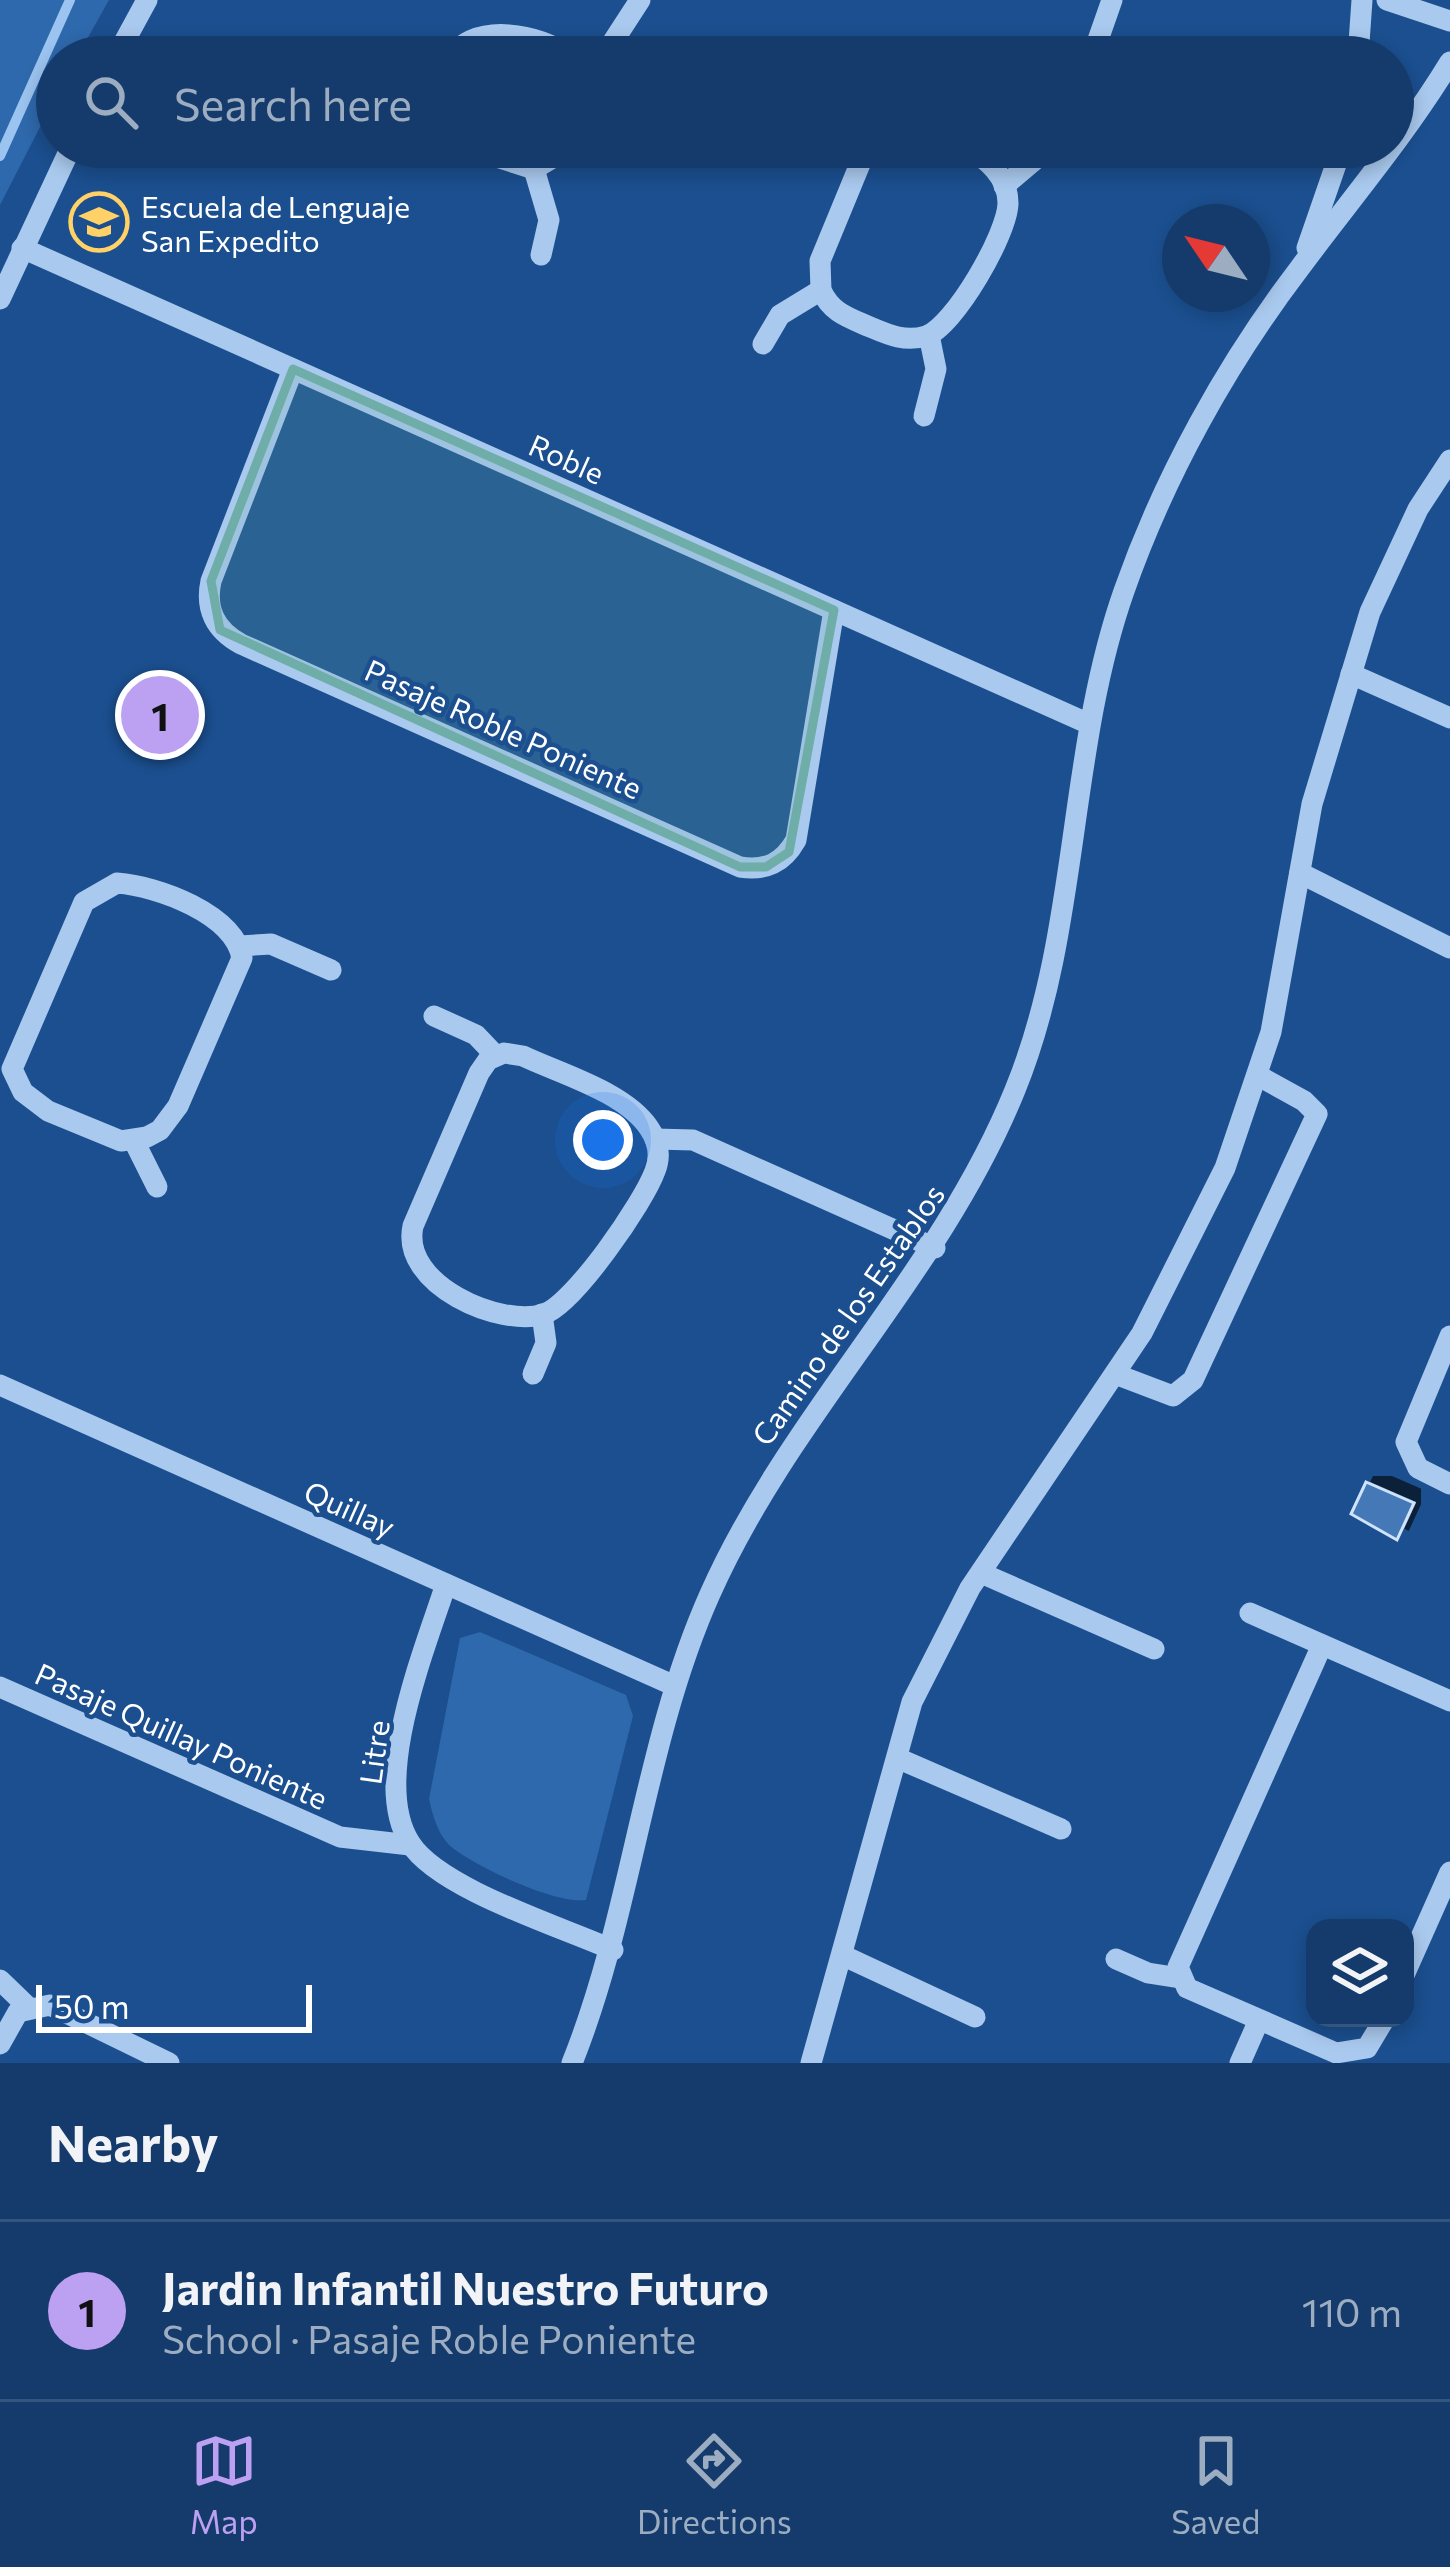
<!DOCTYPE html>
<html lang="en">
<head>
<meta charset="utf-8">
<style>
  body { margin:0; font-family:Commissioner,sans-serif; background:#1d4271; color:#f1f3f6 }
  .controls { position:absolute; right:36px; bottom:36px; display:grid; overflow:hidden; border-radius:24px; box-shadow:0 6px 18px #0003 }
  .controls button { width:108px; height:108px; display:grid; place-items:center; padding:0; border:0; border-bottom:3px solid #33557e; background:#143b6b; color:#f1f3f6; font:60px sans-serif }
  .compass { position:absolute; left:1162px; top:204px; width:108px; height:108px; border-radius:50%; background:#143b6b; box-shadow:0 6px 18px #0003; rotate:305deg }
  .scale { position:absolute; left:36px; bottom:30px; width:276px; box-sizing:border-box; padding-left:12px; border:6px solid #fff; border-top:0; font-size:33px; line-height:42px; white-space:nowrap; color:#fff; -webkit-text-stroke:9px #1b4f8f; paint-order:stroke }
  .you { position:absolute; left:603px; top:1140px; width:42px; height:42px; margin:-30px; border:9px solid #fff; border-radius:50%; background:#1a73e8; box-shadow:0 0 0 18px #1a73e833 }
  .badge { display:grid; place-items:center; width:78px; height:78px; border-radius:50%; background:#bca0f2; color:#111; font-size:39px; font-weight:700 }
  .pin { position:absolute; translate:-50% -50%; border:6px solid #fff; box-shadow:0 3px 12px #0006 }
  .list { margin:0; padding:0; list-style:none }
  h2 { display:flex; justify-content:space-between; align-items:center; height:156px; margin:0; padding:0 48px; font-size:51px }
  h2 small { font-size:39px; font-weight:400; color:#9dadc1 }
  .list li { display:grid; grid-template-columns:78px 1fr auto; gap:36px; align-items:center; box-sizing:border-box; height:180px; padding:0 48px; border-top:3px solid #33557e }
  .list b { display:block; font-size:45px; white-space:nowrap }
  .list p { margin:0; font-size:39px; white-space:nowrap; color:#9dadc1 }
  .list em { font-size:39px; font-style:normal; color:#9dadc1 }
  .icon { flex:none; width:66px; height:66px; fill:none; stroke:currentColor; stroke-width:2; stroke-linecap:round; stroke-linejoin:round }
  .map { position:relative; flex:none; width:1450px; height:2063px; overflow:hidden }
  .search { position:absolute; background:#143b6b; box-shadow:0 6px 18px #0003; left:36px; right:36px; top:36px; height:132px; display:flex; align-items:center; gap:30px; box-sizing:border-box; padding:0 42px; border-radius:66px; color:#9dadc1; font-size:45px }
  .sheet { height:336px; background:#143b6b }
  nav { display:flex; justify-content:space-around; align-items:center; box-sizing:border-box; height:168px; border-top:3px solid #33557e; background:#143b6b; font-size:33px; color:#9dadc1 }
  nav a { display:grid; justify-items:center; gap:6px }
  nav .on { color:#bca0f2 }
  .map>svg:first-child { display:block }
</style>
</head>
<body>
<div class="map">
<svg width="1450" height="2063" viewBox="0 0 1450 2063">
  <defs>
    <filter id="shadow"><feDropShadow dx="11" dy="-11" stdDeviation="0" flood-color="#0009"/></filter>
  </defs>
  <rect width="100%" height="100%" fill="#1b4f8f"/>
  <g fill="#2e69ad">
    <path d="M0 0H109L77 57H57V94L0 205Z"/>
    <path d="M480 1632 626 1695 633 1716 586 1900C555 1904 481 1869 454 1849 439 1838 433 1817 429 1799L460 1638Z"/>
  </g>
  <g fill="none" stroke-linecap="round" stroke-linejoin="round">
    <path stroke="#9cc4f0" stroke-width="10" d="M0 156 70 0"/>
  </g>
  <path fill="#4478b7" stroke="#cfe3fa" stroke-width="3" filter="url(#shadow)" d="M1366 1482 1414 1503 1397 1540 1351 1514Z"/>
  <g fill="none" stroke-linecap="round" stroke-linejoin="round">
    <g stroke="#a9c9ee" stroke-width="21">
      <path d="M1387 0 1450 21"/>
      <path d="M116 57 147 0"/>
      <path d="M450 57C479 21 537 34 572 57"/>
      <path d="M603 57 640 0"/>
      <path d="M1092 57 1112 0"/>
      <path d="M1358 57 1362 0"/>
      <path d="M465 147 534 169 571 147"/>
      <path d="M867 147 820 261 821 290C830 310 844 316 863 324 885 333 903 343 926 336 954 327 1008 233 1008 203 1008 177 987 158 965 147"/>
      <path d="M534 169 549 220 541 255"/>
      <path d="M1004 186 1050 147"/>
      <path d="M22 248 1087 723"/>
      <path d="M1307 248 1342 147"/>
      <path d="M0 299 71 147"/>
      <path d="M763 344 780 315 821 290"/>
      <path d="M293 369 211 581C205 609 215 630 241 644L740 867C766 871 783 863 796 840L834 610"/>
      <path d="M924 416 936 369 929 335"/>
      <path d="M1351 674 1450 718"/>
      <path d="M1300 873 1450 948"/>
      <path d="M117 883C158 886 234 914 242 958L178 1106 160 1130 147 1137 121 1141 48 1111 23 1092 12 1069 84 902Z"/>
      <path d="M240 946 271 944 331 970"/>
      <path d="M434 1016 476 1035 495 1055"/>
      <path d="M504 1053 523 1056C561 1074 625 1092 649 1128 658 1141 661 1156 655 1171 644 1202 574 1304 544 1314 501 1328 400 1285 413 1226L479 1073 488 1060Z"/>
      <path d="M655 1139 693 1140 935 1248"/>
      <path d="M134 1141 157 1187"/>
      <path d="M1450 1336 1406 1442 1418 1468 1450 1484"/>
      <path d="M533 1374 546 1343 542 1314"/>
      <path d="M1115 1374 1173 1396 1193 1380 1317 1114 1304 1101 1257 1075"/>
      <path d="M0 1385 675 1686"/>
      <path d="M981 1573 1154 1649"/>
      <path d="M446 1584C425 1649 370 1781 410 1843 439 1889 562 1927 613 1950"/>
      <path d="M1250 1613 1450 1701"/>
      <path d="M1322 1645 1178 1967 1187 1988 1336 2053 1367 2048 1385 2018"/>
      <path d="M0 1687 340 1837 410 1845"/>
      <path d="M897 1758 1061 1829"/>
      <path d="M844 1956 975 2017"/>
      <path d="M1116 1959 1148 1973 1180 1978"/>
      <path d="M1405 1973 1450 1872"/>
      <path d="M0 1980 28 2007"/>
      <path d="M0 2044 18 2012 50 2005 169 2063"/>
      <path d="M572 2063C633 1911 643 1744 710 1594 791 1412 940 1275 1015 1090 1080 931 1067 753 1124 591 1164 477 1226 365 1299 269 1350 200 1405 136 1450 62"/>
      <path d="M811 2063 912 1702 970 1588 1142 1333 1225 1168 1271 1032 1312 804 1370 612 1418 509 1450 460"/>
      <path d="M1240 2063 1259 2020"/>
    </g>
  </g>
  <path fill="#6fada8" fill-opacity="0.2" stroke="#6fada8" stroke-width="9" stroke-linejoin="round" d="M293 369 834 610 789 852 766 867H740L220 630 211 581Z"/>
  <defs>
    <symbol id="school-ring" viewBox="-11 -11 22 22"><circle r="9.5" fill="#1b4f8f" stroke="#ffd166" stroke-width="1.5"/><path d="M0-5L7-2L0 1L-7-2ZM-4 1L0 2.5L4 1V4Q0 6-4 4Z" fill="#ffd166"/></symbol>
  </defs>
  <g fill-rule="evenodd">
    <use href="#school-ring" x="66" y="189" width="66" height="66"/>
  </g>
  <g text-anchor="middle" dominant-baseline="central" stroke-width="9" stroke-linejoin="round" paint-order="stroke">
    <g font-size="30" fill="#fff" stroke="#1b4f8f" text-anchor="start">
      <text x="141" y="205">Escuela de Lenguaje<tspan x="141" dy="34">San Expedito</tspan></text>
    </g>
    <g font-size="30" fill="#fff" stroke="#1b4f8f">
      <text transform="translate(567 458) rotate(24)">Roble</text>
      <text transform="translate(504 728) rotate(24)">Pasaje Roble Poniente</text>
      <text transform="translate(847 1314) rotate(-55)">Camino de los Establos</text>
      <text transform="translate(350 1508) rotate(24)">Quillay</text>
      <text transform="translate(182 1735) rotate(24)">Pasaje Quillay Poniente</text>
      <text transform="translate(373 1752) rotate(-82)">Litre</text>
    </g>
  </g>
</svg>
<div class="controls">
<button><svg class="icon" aria-label="layers" viewBox="0 0 24 24"><path d="M12 4l9 5-9 5-9-5zM3 14l9 5 9-5"/></svg></button>
</div>
<svg class="compass" viewBox="-18 -18 36 36"><path d="M0-13l5 13h-10z" fill="#e53935"/><path d="M0 13l5-13h-10z" fill="#9dadc1"/></svg>
<div class="scale">50 m</div>
<div class="you"></div>
<div class="pin badge" style="left:160px;top:715px">1</div>
<div class="search"><svg class="icon" aria-label="search" viewBox="0 0 24 24"><circle cx="10" cy="10" r="6"/><path d="M15 15l6 6"/></svg>Search here</div>
</div>
<section class="sheet">
<h2>Nearby<small></small></h2>
<ul class="list">
<li><span class="badge">1</span><div><b>Jardin Infantil Nuestro Futuro</b><p>School · Pasaje Roble Poniente</p></div><em>110 m</em></li>
</ul>
</section>
<nav>
<a class="on"><svg class="icon" aria-label="map" viewBox="0 0 24 24"><path d="M3 6l6-2 6 2 6-2v14l-6 2-6-2-6 2zM9 4v14M15 6v14"/></svg>Map</a>
<a><svg class="icon" aria-label="directions" viewBox="0 0 24 24"><path d="M12 3l9 9-9 9-9-9zM9 14v-3h6M13 9l2 2-2 2"/></svg>Directions</a>
<a><svg class="icon" aria-label="saved" viewBox="0 0 24 24"><path d="M7 4h10v16l-5-4-5 4z"/></svg>Saved</a>
</nav>
</body>
</html>
